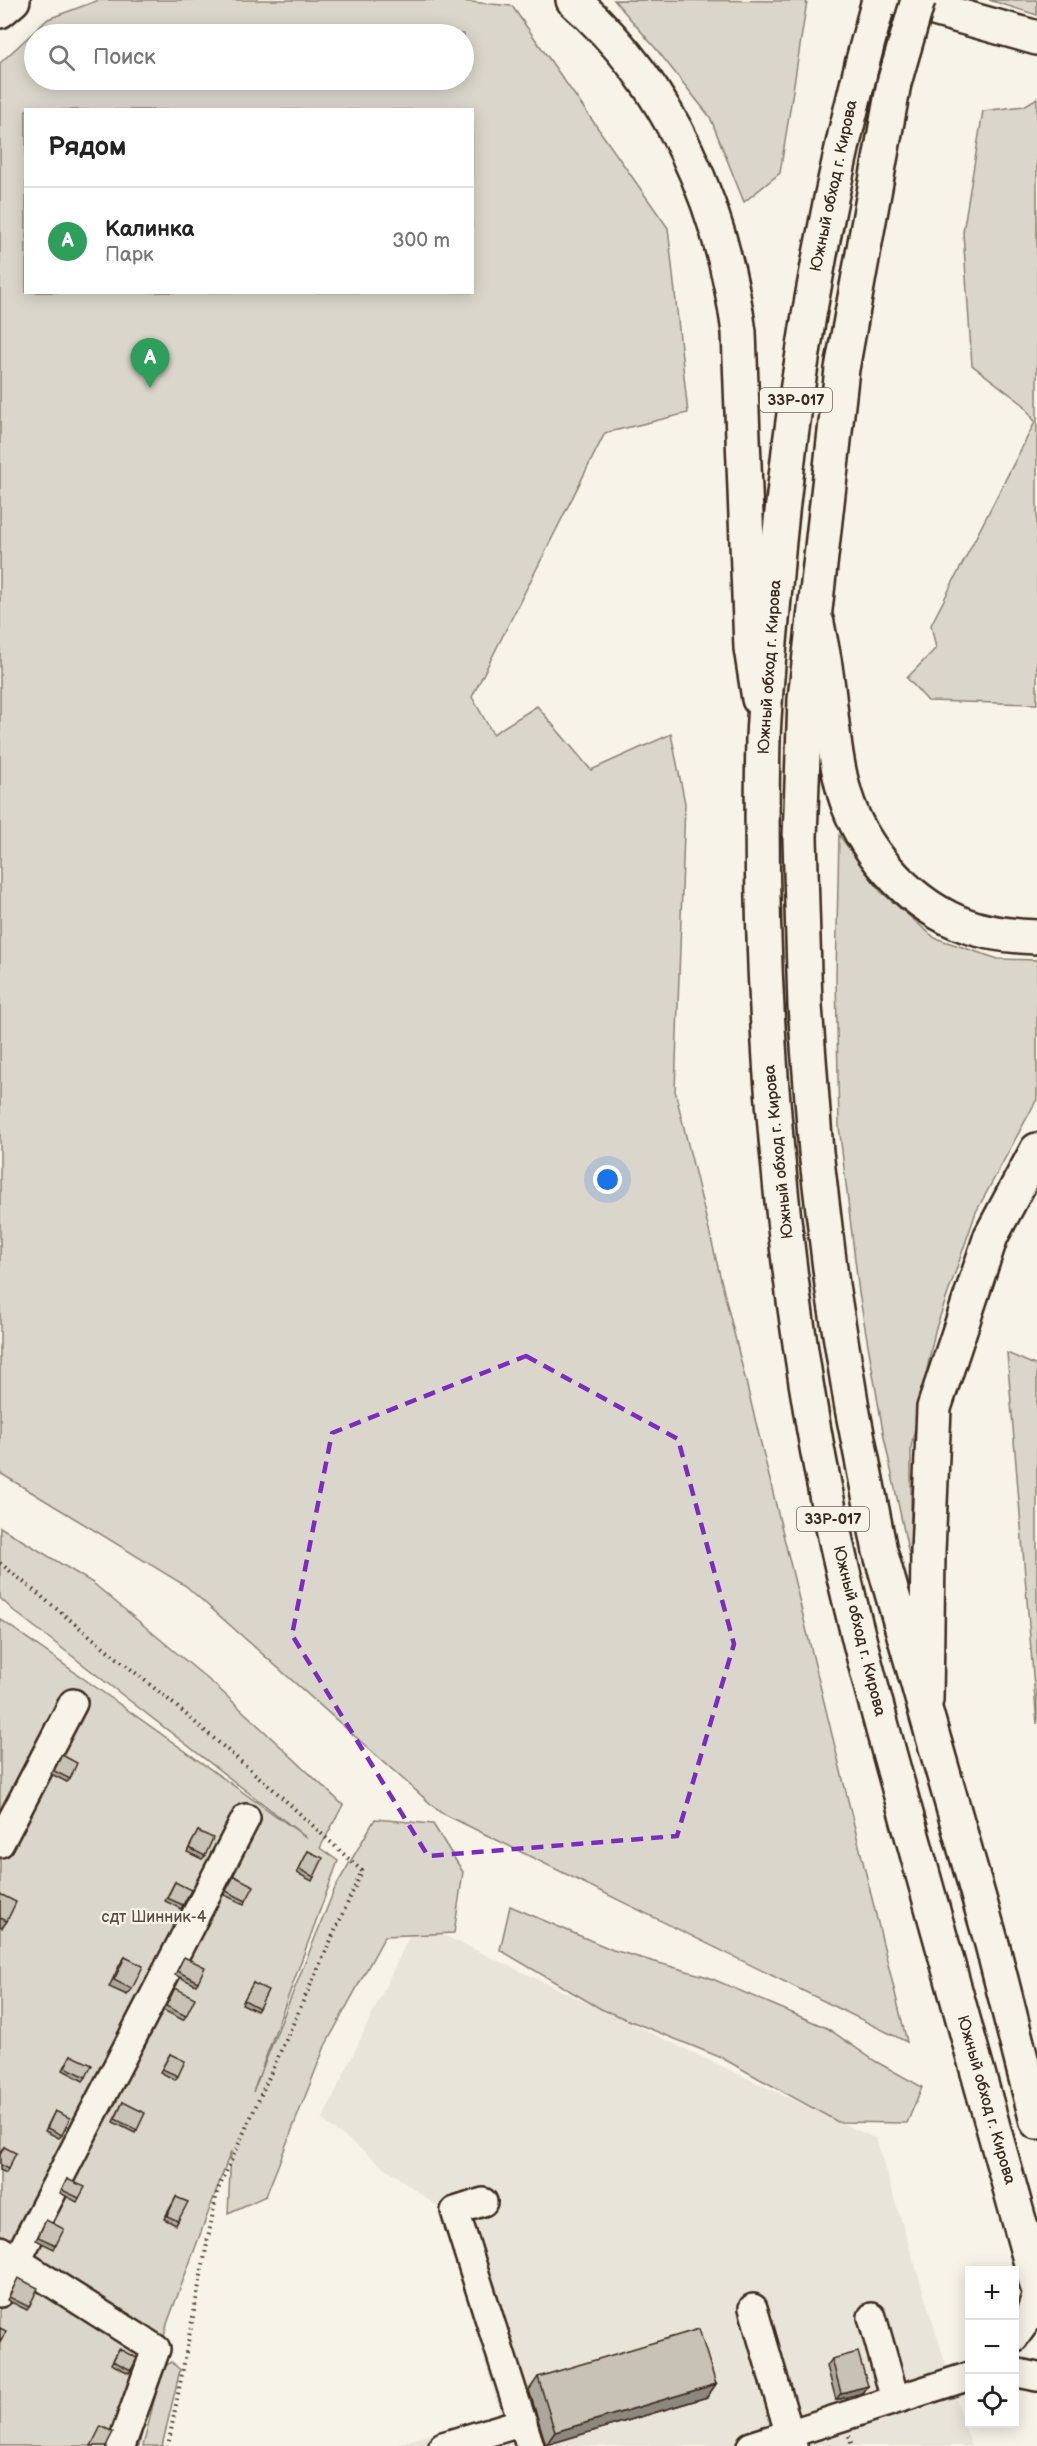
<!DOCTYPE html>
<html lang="ru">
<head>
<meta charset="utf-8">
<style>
  body { margin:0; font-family:"Balsamiq Sans",sans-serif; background:#f6f6f6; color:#222 }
  .controls { position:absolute; right:18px; bottom:18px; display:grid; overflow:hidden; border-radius:0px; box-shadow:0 3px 15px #0003 }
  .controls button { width:54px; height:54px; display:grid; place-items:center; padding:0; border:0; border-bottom:2px solid #e0e0e0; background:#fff; color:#222; font:30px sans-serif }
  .you { position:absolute; left:608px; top:1180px; width:21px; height:21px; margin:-15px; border:4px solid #fff; border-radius:50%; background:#1a73e8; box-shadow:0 0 0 9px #1a73e833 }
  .badge { display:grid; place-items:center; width:39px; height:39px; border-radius:50%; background:#0f766e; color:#fff; font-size:20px; font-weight:700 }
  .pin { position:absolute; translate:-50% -50px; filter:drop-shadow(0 2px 3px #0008) }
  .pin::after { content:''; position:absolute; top:32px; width:21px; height:18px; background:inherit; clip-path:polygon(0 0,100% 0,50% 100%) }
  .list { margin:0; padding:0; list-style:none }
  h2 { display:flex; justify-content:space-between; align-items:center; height:78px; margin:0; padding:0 24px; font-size:26px }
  h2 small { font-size:20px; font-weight:400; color:#767676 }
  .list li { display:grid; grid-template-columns:39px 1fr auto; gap:18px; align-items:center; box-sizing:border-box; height:108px; padding:0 24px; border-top:2px solid #e0e0e0 }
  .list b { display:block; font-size:22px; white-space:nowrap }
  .list p { margin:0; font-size:20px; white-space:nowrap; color:#767676 }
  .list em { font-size:20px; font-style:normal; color:#767676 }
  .icon { flex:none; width:33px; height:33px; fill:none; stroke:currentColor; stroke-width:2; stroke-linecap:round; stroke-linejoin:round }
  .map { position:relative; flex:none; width:1037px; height:2446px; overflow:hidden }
  .search { position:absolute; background:#fff; box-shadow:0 3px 15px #0003; left:24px; top:24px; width:450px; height:66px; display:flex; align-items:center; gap:15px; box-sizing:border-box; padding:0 21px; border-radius:33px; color:#767676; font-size:22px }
  .panel { position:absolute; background:#fff; box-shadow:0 3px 15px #0003; left:24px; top:108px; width:450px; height:186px; border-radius:0px }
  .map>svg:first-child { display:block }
</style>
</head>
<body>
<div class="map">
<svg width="1037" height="2446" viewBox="0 0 1037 2446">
  <rect width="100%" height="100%" fill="#f7f3e8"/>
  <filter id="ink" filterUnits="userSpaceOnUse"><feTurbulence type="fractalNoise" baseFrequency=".0167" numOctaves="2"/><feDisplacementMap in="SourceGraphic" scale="12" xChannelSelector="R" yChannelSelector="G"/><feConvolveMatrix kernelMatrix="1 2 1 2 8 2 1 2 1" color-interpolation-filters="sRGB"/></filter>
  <g filter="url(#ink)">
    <path fill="#e9e4d9" d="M416 1922 876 2139 971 2446H392L500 2413 439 2208 322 2120Z"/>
    <g fill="#dbd6cb" stroke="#8b8074" stroke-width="1.5" fill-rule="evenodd">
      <path d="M99 0H449L512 6 668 228 688 413 605 433 472 697 493 734 537 706 591 770 671 734 685 803 675 1091 907 2042 440 1812 186 1586 0 1473V63L48 19ZM34 34H464V80H34ZM26 110H472V292H26Z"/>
      <path d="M614 0 807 1 780 173 744 202 710 117 657 50Z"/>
      <path d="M989 0H1037V15Z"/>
      <path d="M1037 98V704L928 701 907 678 936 648 931 625 1035 422 1024 405 972 365 963 232 983 111 1024 106Z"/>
      <path d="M839 835 881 892 935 938 998 959 1037 960V1099L976 1212 935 1331 911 1447V1564L884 1437 859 1293 839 1126 836 977Z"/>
      <path d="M1007 1353 1037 1366V1724Z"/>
      <path d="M0 1527 93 1583 216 1686 343 1805 320 1848 338 1861 253 2092 335 1888 375 1819 433 1824 463 1872 454 1933 385 1936 325 2046 266 2196 228 2213 231 2151 167 2324 139 2446H0V1619L307 1838 14 1611 0 1598Z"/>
      <path d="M510 1906 613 1950 708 1977 827 2028 875 2061 922 2087 907 2123 838 2122 722 2058 601 2009 500 1950Z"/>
      <path d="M172 2362 180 2370 162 2446H143L160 2376 163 2367Z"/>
    </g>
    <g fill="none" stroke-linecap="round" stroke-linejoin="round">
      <defs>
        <g id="minor">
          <path d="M0 1843 73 1703"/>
          <path d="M483 2202 455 2211 530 2446"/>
          <path d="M0 2250 156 2349 121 2446"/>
          <path d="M0 2293 246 1818"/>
          <path d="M753 2308 793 2446"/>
          <path d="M872 2317 895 2399"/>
          <path d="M1014 2338 1028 2319 1037 2293"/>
          <path d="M1014 2372 1037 2377"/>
          <path d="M443 2446 523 2422"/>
          <path d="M751 2446 970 2376"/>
        </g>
        <g id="major">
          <path d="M573 0C670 84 722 207 739 332L751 648 759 699"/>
          <path d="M902 0 1037 38"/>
          <path d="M0 11 13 0"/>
          <path d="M817 623C820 640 824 656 826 673 832 713 833 755 845 795 861 848 906 900 957 922 982 933 1010 936 1037 937"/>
          <path d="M926 1700 928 1552 934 1408 991 1236 1037 1150"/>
        </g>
        <g id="highway">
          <path d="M879 0C825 196 790 395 774 598 770 644 765 691 763 738 758 968 774 1198 813 1425 838 1571 878 1714 918 1857 958 2000 997 2142 1037 2285"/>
          <path d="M894 83 842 369 805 699 800 838 805 1006 816 1152 832 1285 852 1408 880 1551 992 1944 1037 2122"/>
        </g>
      </defs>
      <use href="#minor" stroke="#3b2a1e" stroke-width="32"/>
      <use href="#major" stroke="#3b2a1e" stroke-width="38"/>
      <use href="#highway" stroke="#3b2a1e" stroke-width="38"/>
      <g stroke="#3b2a1e" stroke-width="4" stroke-dasharray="1.5 4.5" stroke-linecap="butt">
        <path d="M0 1563 169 1700 274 1790 362 1871 217 2192 168 2446"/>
        <path d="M849 2436 852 2446"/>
      </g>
      <use href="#minor" stroke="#f7f3e8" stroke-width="27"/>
      <use href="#major" stroke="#f7f3e8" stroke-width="33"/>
      <use href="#highway" stroke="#f7f3e8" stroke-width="33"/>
      <defs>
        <path id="highway-bridge" d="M894 83 918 0"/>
      </defs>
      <use href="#highway-bridge" stroke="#3b2a1e" stroke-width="38" stroke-linecap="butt"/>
      <use href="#highway-bridge" stroke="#f7f3e8" stroke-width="33"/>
    </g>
    <g fill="#aca69d" stroke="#3b2a1e" stroke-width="1.5">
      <path d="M61 1755 70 1779 67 1782 51 1774Z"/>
      <path d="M198 1831 205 1856 202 1859 187 1852Z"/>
      <path d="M308 1851 314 1877 312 1881 297 1873Z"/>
      <path d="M234 1876 246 1901 244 1904 224 1895Z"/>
      <path d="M175 1882 183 1905 181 1909 165 1901Z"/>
      <path d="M0 1894 7 1921 2 1928 0 1927Z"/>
      <path d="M125 1957 132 1989 127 1995 109 1987 120 1964Z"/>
      <path d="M184 1957 198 1982 196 1985 175 1975Z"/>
      <path d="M253 1983 259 2008 257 2011 242 2004Z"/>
      <path d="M174 1988 186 2016 183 2020 163 2010Z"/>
      <path d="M170 2054 178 2076 175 2080 160 2072Z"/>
      <path d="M71 2055 86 2077 83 2081 63 2070Z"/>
      <path d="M123 2102 137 2130 135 2133 113 2122Z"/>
      <path d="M55 2111 62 2135 59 2138 45 2131Z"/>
      <path d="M4 2147 8 2169 6 2173 0 2170V2153Z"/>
      <path d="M67 2179 79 2198 77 2202 60 2193Z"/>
      <path d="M176 2197 178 2221 176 2225 164 2219Z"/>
      <path d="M46 2220 56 2245 54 2249 36 2240Z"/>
      <path d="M18 2279 29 2307 27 2310 7 2300Z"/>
      <path d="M119 2349 131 2370 129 2373 111 2364Z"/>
      <path d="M832 2359 868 2386 863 2393 836 2400 827 2366Z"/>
      <path d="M538 2377 716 2384 707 2397 546 2445 529 2390Z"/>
    </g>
    <g fill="#8c877f" stroke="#3b2a1e" stroke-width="1.5">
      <path d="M716 2384 707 2397 546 2445 555 2432Z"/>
      <path d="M868 2386 863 2393 836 2400 841 2393Z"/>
    </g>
    <g fill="#c8c1b6" stroke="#3b2a1e" stroke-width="1.5">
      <path d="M62 1755 77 1763 70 1779 54 1771Z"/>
      <path d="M198 1831 213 1838 205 1856 189 1848Z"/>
      <path d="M308 1851 323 1858 314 1877 299 1869Z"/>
      <path d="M234 1876 254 1886 246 1901 226 1891Z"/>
      <path d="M175 1882 191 1890 183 1905 167 1898Z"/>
      <path d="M0 1894 16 1902 7 1921 0 1918Z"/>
      <path d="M125 1957 143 1966 132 1989 114 1980Z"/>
      <path d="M184 1957 205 1967 198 1982 177 1971Z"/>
      <path d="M253 1983 268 1990 259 2008 244 2000Z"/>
      <path d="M175 1988 195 1998 186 2016 166 2006Z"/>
      <path d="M170 2054 185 2061 178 2076 162 2069Z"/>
      <path d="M71 2055 92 2065 86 2077 65 2067Z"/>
      <path d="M123 2102 145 2113 137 2130 115 2119Z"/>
      <path d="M55 2111 70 2118 62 2135 47 2128Z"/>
      <path d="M4 2147 16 2153 8 2169 0 2165V2155Z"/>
      <path d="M67 2179 85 2187 79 2198 62 2190Z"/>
      <path d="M176 2197 188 2202 178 2221 167 2216Z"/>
      <path d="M46 2220 64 2229 56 2245 38 2237Z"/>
      <path d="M18 2278 38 2288 29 2307 9 2297Z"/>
      <path d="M0 2328 6 2331 0 2343Z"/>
      <path d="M699 2329 716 2384 555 2432 538 2377Z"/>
      <path d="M119 2349 137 2358 131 2370 113 2361Z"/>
      <path d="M858 2352 868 2386 841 2393 832 2359Z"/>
      <path d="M101 2426 113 2432 106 2446H91Z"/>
    </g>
  </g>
  <path fill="none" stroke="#7b2cbf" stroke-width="4.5" stroke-dasharray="12 8" stroke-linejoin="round" d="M526 1356 678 1439 734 1644 677 1836 428 1856 292 1635 332 1433Z"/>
  <g text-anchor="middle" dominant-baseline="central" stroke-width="4.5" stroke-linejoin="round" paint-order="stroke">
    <g fill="#f7f3e8" stroke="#73665b" stroke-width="1.5">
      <rect x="760" y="388" width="72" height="24" rx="4.5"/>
      <rect x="797" y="1507" width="72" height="24" rx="4.5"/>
    </g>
    <g font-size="15" font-weight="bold" fill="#3b2a1e">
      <text x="796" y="400">33Р-017</text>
      <text x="833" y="1519">33Р-017</text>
    </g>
    <g font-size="16" fill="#3b2a1e" stroke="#f7f3e8">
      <text transform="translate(834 186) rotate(-78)">Южный обход г. Кирова</text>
      <text transform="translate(770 667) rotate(-86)">Южный обход г. Кирова</text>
      <text transform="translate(779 1152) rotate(-96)">Южный обход г. Кирова</text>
      <text transform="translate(859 1631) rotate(76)">Южный обход г. Кирова</text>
      <text transform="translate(986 2100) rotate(74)">Южный обход г. Кирова</text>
    </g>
    <g font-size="16" fill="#5b4c41" stroke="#f7f3e8">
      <text x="154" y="1917">сдт Шинник-4</text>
    </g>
  </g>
</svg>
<div class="controls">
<button>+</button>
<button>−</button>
<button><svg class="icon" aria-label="locate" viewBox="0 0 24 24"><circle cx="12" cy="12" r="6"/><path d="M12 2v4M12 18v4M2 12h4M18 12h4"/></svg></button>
</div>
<div class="you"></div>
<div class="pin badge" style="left:150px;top:388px;background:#2e9e5b">A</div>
<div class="search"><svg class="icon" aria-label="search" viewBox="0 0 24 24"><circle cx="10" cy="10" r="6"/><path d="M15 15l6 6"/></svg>Поиск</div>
<section class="panel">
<h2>Рядом<small></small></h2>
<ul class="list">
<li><span class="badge" style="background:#2e9e5b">A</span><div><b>Калинка</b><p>Парк</p></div><em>300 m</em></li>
</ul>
</section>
</div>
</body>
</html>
